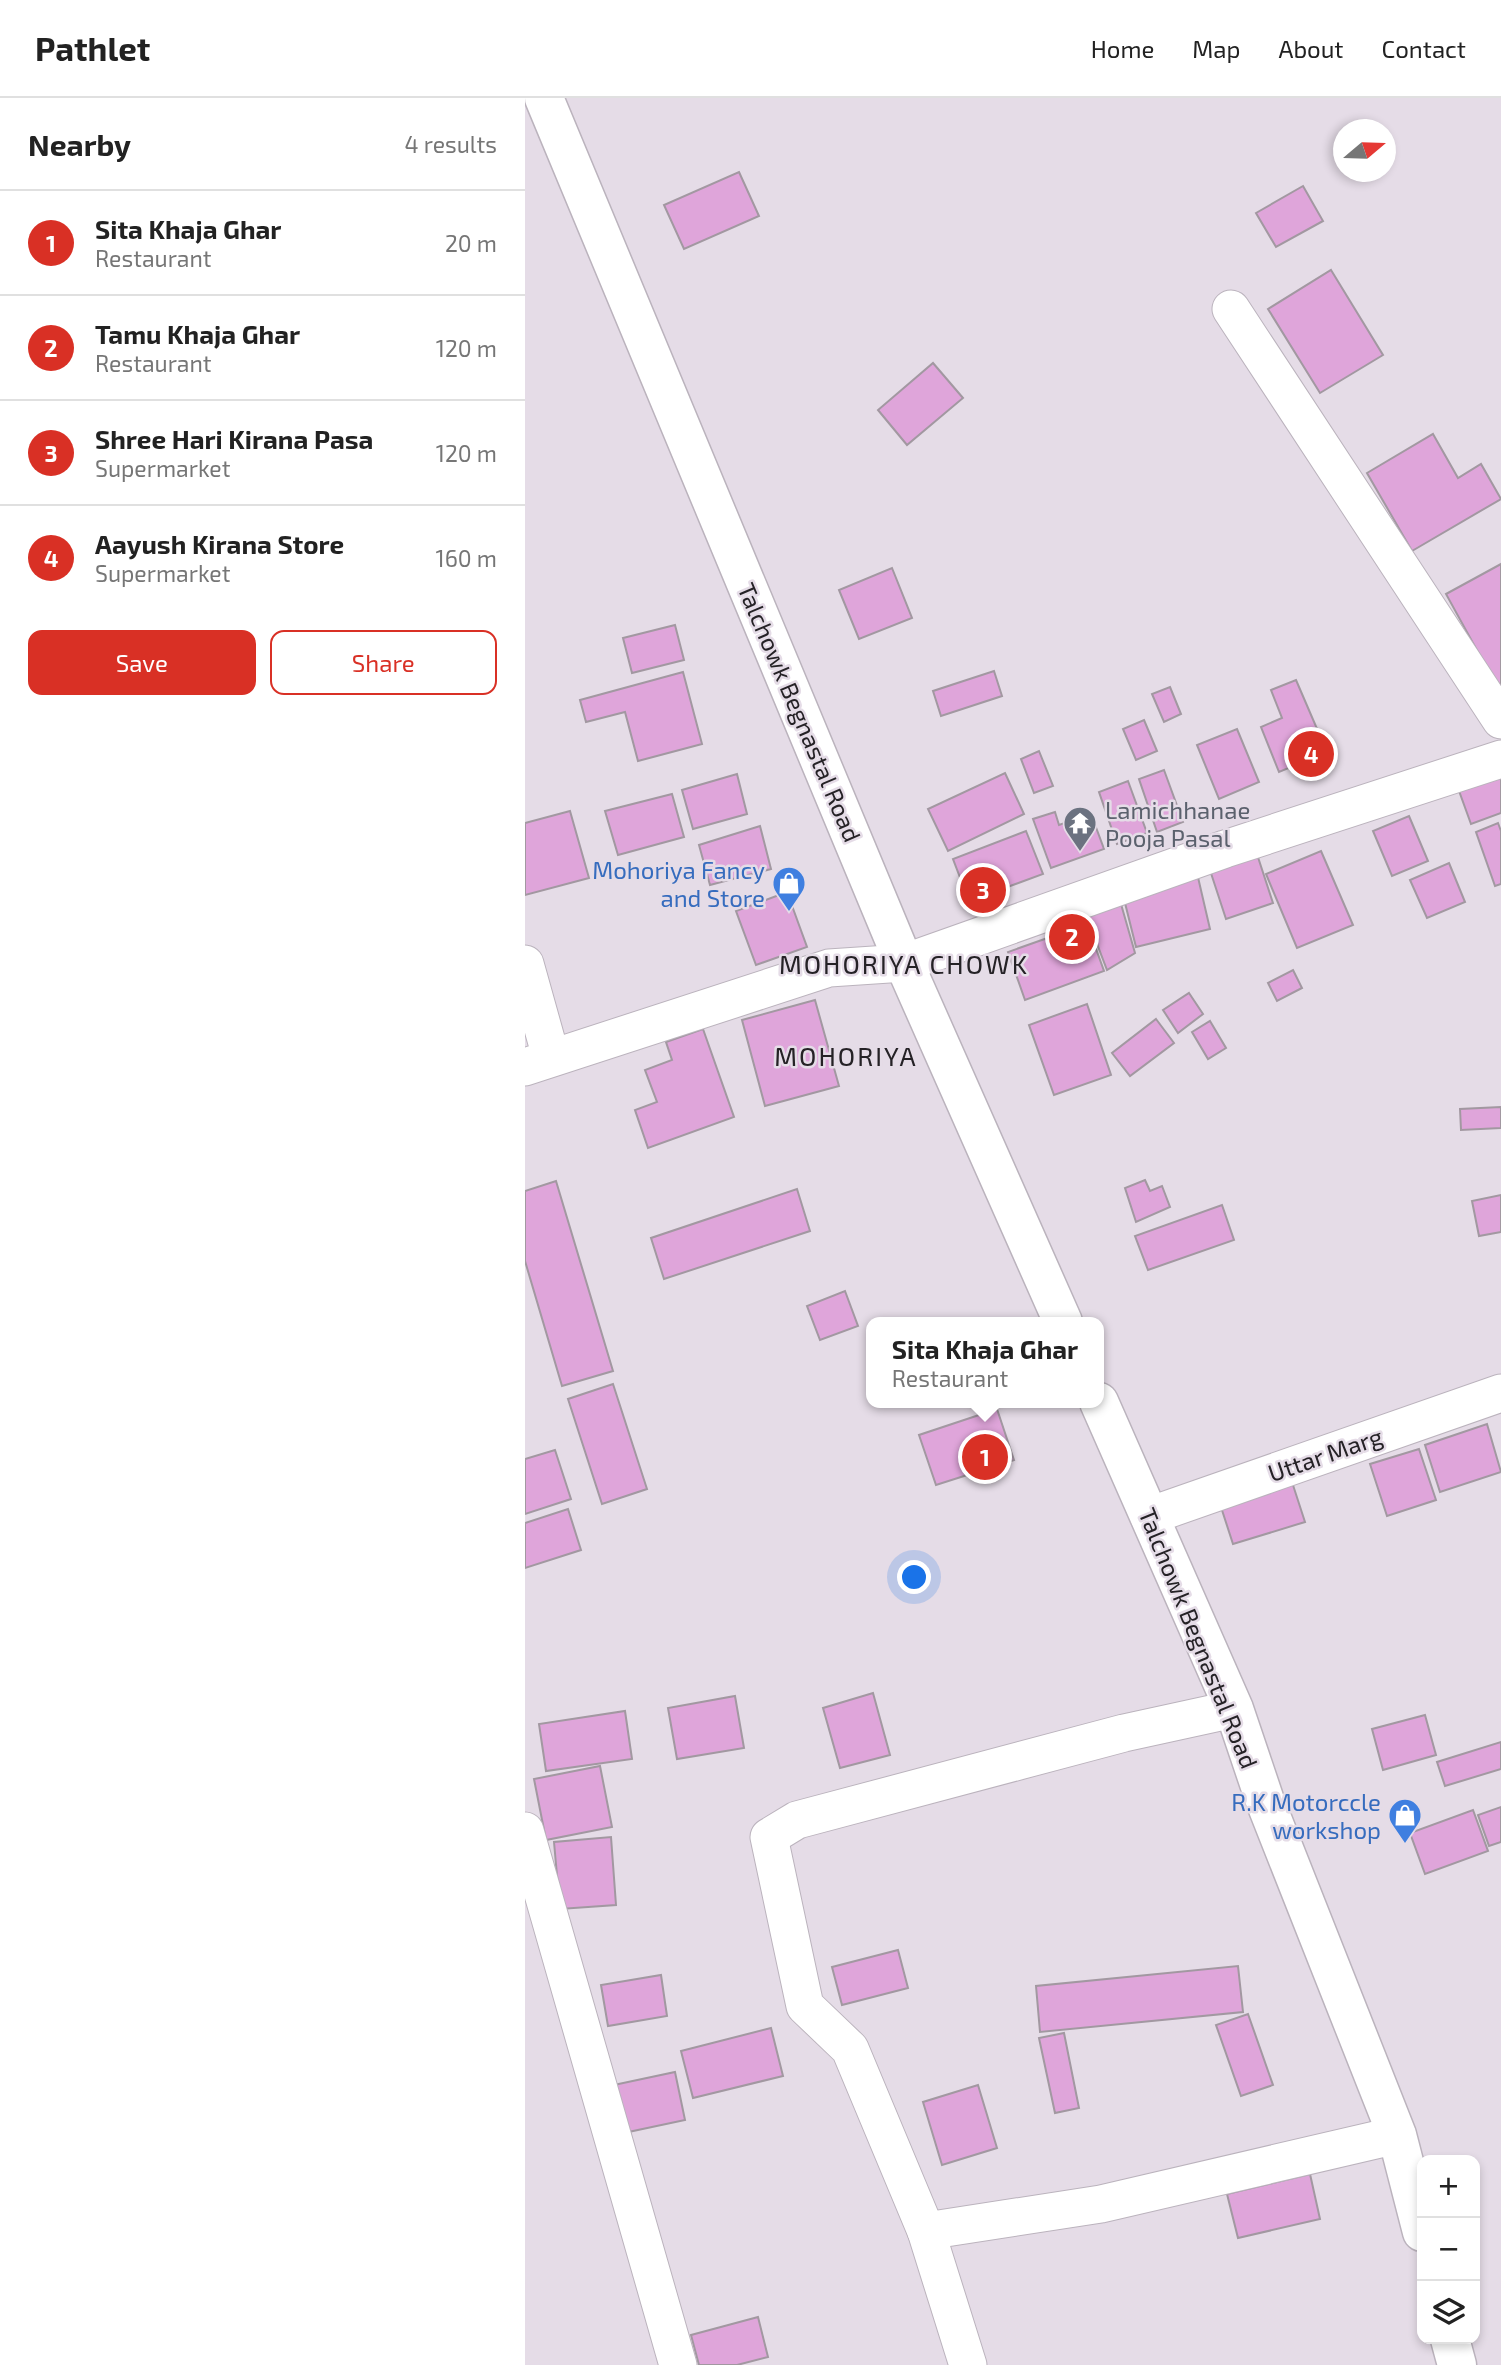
<!DOCTYPE html>
<html lang="en">
<head>
<meta charset="utf-8">
<style>
  body { margin:0; font-family:"Exo 2",sans-serif; background:#f6f6f6; color:#222 }
  .controls { position:absolute; right:21px; bottom:21px; display:grid; overflow:hidden; border-radius:14px; box-shadow:0 4px 10px #0003 }
  .controls button { width:63px; height:63px; display:grid; place-items:center; padding:0; border:0; border-bottom:2px solid #e0e0e0; background:#fff; color:#222; font:35px sans-serif }
  .compass { position:absolute; left:808px; top:21px; width:63px; height:63px; border-radius:50%; background:#fff; box-shadow:0 4px 10px #0003; rotate:71deg }
  .you { position:absolute; left:390px; top:1480px; width:24px; height:24px; margin:-18px; border:5px solid #fff; border-radius:50%; background:#1a73e8; box-shadow:0 0 0 10px #1a73e833 }
  .badge { display:grid; place-items:center; width:46px; height:46px; border-radius:50%; background:#d93025; color:#fff; font-size:23px; font-weight:700 }
  .pin { position:absolute; translate:-50% -50%; border:4px solid #fff; box-shadow:0 2px 7px #0006 }
  .popup { position:absolute; left:341px; top:1219px; width:238px; height:91px; box-sizing:border-box; display:grid; place-content:center; border-radius:14px; background:#fff; filter:drop-shadow(0 2px 5px #0005); font-size:23px; white-space:nowrap; color:#767676 }
  .popup b { font-size:26px; color:#222 }
  .popup::after { content:''; position:absolute; left:50%; top:100%; margin-left:-14px; border:14px solid transparent; border-top-color:#fff }
  .list { margin:0; padding:0; list-style:none }
  h2 { display:flex; justify-content:space-between; align-items:center; height:91px; margin:0; padding:0 28px; font-size:30px }
  h2 small { font-size:23px; font-weight:400; color:#767676 }
  .list li { display:grid; grid-template-columns:46px 1fr auto; gap:21px; align-items:center; box-sizing:border-box; height:105px; padding:0 28px; border-top:2px solid #e0e0e0 }
  .list b { display:block; font-size:26px; white-space:nowrap }
  .list p { margin:0; font-size:23px; white-space:nowrap; color:#767676 }
  .list em { font-size:23px; font-style:normal; color:#767676 }
  .actions { display:flex; gap:14px; padding:21px 28px }
  .actions a { flex:1; padding:16px 0; border:2px solid #d93025; border-radius:14px; text-align:center; font-size:24px; color:#d93025 }
  .actions .main { background:#d93025; color:#fff }
  .icon { flex:none; width:38px; height:38px; fill:none; stroke:currentColor; stroke-width:2; stroke-linecap:round; stroke-linejoin:round }
  .map { position:relative; flex:none; width:976px; height:2267px; overflow:hidden }
  header { display:flex; align-items:center; gap:42px; box-sizing:border-box; height:98px; padding:0 35px; background:#fff; border-bottom:2px solid #e0e0e0 }
  header strong { font-size:33px }
  nav { display:flex; gap:38px; margin-inline-start:auto; font-size:24px }
  main { display:flex }
  aside { flex:1; background:#fff }
  .map>svg:first-child { display:block }
</style>
</head>
<body>
<header>
<strong>Pathlet</strong>
<nav><a>Home</a><a>Map</a><a>About</a><a>Contact</a></nav>
</header>
<main>
<aside>
<h2>Nearby<small>4 results</small></h2>
<ul class="list">
<li><span class="badge">1</span><div><b>Sita Khaja Ghar</b><p>Restaurant</p></div><em>20 m</em></li>
<li><span class="badge">2</span><div><b>Tamu Khaja Ghar</b><p>Restaurant</p></div><em>120 m</em></li>
<li><span class="badge">3</span><div><b>Shree Hari Kirana Pasa</b><p>Supermarket</p></div><em>120 m</em></li>
<li><span class="badge">4</span><div><b>Aayush Kirana Store</b><p>Supermarket</p></div><em>160 m</em></li>
</ul>
<div class="actions"><a class="main">Save</a><a>Share</a></div>
</aside>
<div class="map">
<svg width="976" height="2267" viewBox="0 0 976 2267">
  <rect width="100%" height="100%" fill="#e5dce7"/>
  <g fill="#dfa5da" stroke="#a298a1" stroke-width="2">
    <path d="M214 74 234 118 159 151 139 107Z"/>
    <path d="M778 88 798 123 751 149 731 115Z"/>
    <path d="M806 172 858 257 795 295 743 211Z"/>
    <path d="M408 265 438 300 382 347 353 312Z"/>
    <path d="M908 336 933 380 956 366 976 401 887 453 842 375Z"/>
    <path d="M976 466V596L921 496Z"/>
    <path d="M367 470 387 520 334 541 314 492Z"/>
    <path d="M150 527 159 562 107 575 98 540Z"/>
    <path d="M469 573 477 598 416 618 408 593Z"/>
    <path d="M158 574 177 646 113 663 100 614 61 624 55 602Z"/>
    <path d="M771 582 802 654 754 674 736 629 757 620 746 592Z"/>
    <path d="M645 589 656 616 639 624 627 596Z"/>
    <path d="M619 622 632 653 611 662 598 631Z"/>
    <path d="M712 631 734 684 694 701 672 647Z"/>
    <path d="M514 653 528 688 509 695 496 661Z"/>
    <path d="M639 672 658 724 632 734 614 681Z"/>
    <path d="M976 674V715L946 726 933 690Z"/>
    <path d="M480 675 499 716 423 753 403 711Z"/>
    <path d="M212 676 222 716 168 731 157 692Z"/>
    <path d="M603 683 622 735 592 746 574 694Z"/>
    <path d="M147 696 159 739 93 757 80 713Z"/>
    <path d="M45 713 64 780 0 797V725Z"/>
    <path d="M530 714 534 727 566 716 579 751 526 770 508 721Z"/>
    <path d="M884 718 903 763 867 778 848 733Z"/>
    <path d="M973 725 976 733V786L970 788 951 734Z"/>
    <path d="M235 728 246 771 185 787 174 747Z"/>
    <path d="M501 733 518 776 444 803 428 761Z"/>
    <path d="M729 747 748 805 701 821 682 763Z"/>
    <path d="M796 753 828 827 772 850 741 776Z"/>
    <path d="M924 765 940 804 902 820 885 782Z"/>
    <path d="M672 775 685 831 611 849 597 793Z"/>
    <path d="M262 794 282 849 231 867 211 813Z"/>
    <path d="M594 799 610 855 582 872 560 814Z"/>
    <path d="M562 826 579 873 500 902 483 854Z"/>
    <path d="M768 872 777 890 752 903 743 885Z"/>
    <path d="M664 895 678 916 653 935 638 912Z"/>
    <path d="M290 902 314 988 240 1008 217 922Z"/>
    <path d="M562 906 586 977 529 997 504 927Z"/>
    <path d="M631 921 649 945 605 978 587 955Z"/>
    <path d="M685 923 701 950 683 961 667 934Z"/>
    <path d="M178 931 209 1019 123 1050 110 1012 132 1004 120 972 147 962 141 944Z"/>
    <path d="M976 1009V1030L936 1032 935 1011Z"/>
    <path d="M620 1082 625 1093 637 1088 645 1109 611 1124 600 1090Z"/>
    <path d="M31 1083 88 1273 37 1288 0 1163V1093Z"/>
    <path d="M272 1091 285 1133 139 1181 126 1140Z"/>
    <path d="M976 1097V1134L954 1138 947 1103Z"/>
    <path d="M697 1107 709 1142 623 1172 610 1138Z"/>
    <path d="M320 1193 333 1228 295 1242 282 1208Z"/>
    <path d="M88 1286 122 1391 77 1406 43 1301Z"/>
    <path d="M472 1311 489 1362 411 1387 394 1337Z"/>
    <path d="M962 1326 976 1374 915 1394 900 1347Z"/>
    <path d="M894 1351 911 1402 862 1418 845 1366Z"/>
    <path d="M30 1352 46 1401 0 1416V1361Z"/>
    <path d="M767 1384 780 1424 708 1446 695 1406Z"/>
    <path d="M43 1411 56 1452 0 1470V1425Z"/>
    <path d="M348 1595 365 1657 315 1670 298 1610Z"/>
    <path d="M210 1598 219 1650 152 1661 143 1610Z"/>
    <path d="M100 1613 107 1661 21 1673 14 1626Z"/>
    <path d="M900 1617 911 1657 858 1672 847 1631Z"/>
    <path d="M976 1644V1671L920 1688 912 1664Z"/>
    <path d="M75 1668 87 1729 21 1742 9 1681Z"/>
    <path d="M976 1709V1744L964 1748 953 1717Z"/>
    <path d="M948 1712 963 1753 900 1776 885 1735Z"/>
    <path d="M86 1739 91 1807 35 1811 29 1744Z"/>
    <path d="M373 1852 383 1890 317 1907 307 1869Z"/>
    <path d="M713 1868 718 1914 515 1934 511 1888Z"/>
    <path d="M136 1877 142 1918 83 1928 76 1887Z"/>
    <path d="M723 1916 748 1987 716 1998 691 1927Z"/>
    <path d="M246 1930 258 1978 168 2000 156 1953Z"/>
    <path d="M539 1935 554 2010 530 2015 514 1940Z"/>
    <path d="M150 1974 160 2022 94 2036 84 1988Z"/>
    <path d="M453 1987 472 2050 417 2067 398 2004Z"/>
    <path d="M785 2076 795 2121 713 2140 702 2096Z"/>
    <path d="M233 2219 243 2259 212 2267H174L166 2237Z"/>
  </g>
  <g fill="none" stroke-linecap="round" stroke-linejoin="round">
    <defs>
      <g id="minor">
        <path d="M706 211 976 622"/>
        <path d="M0 866 26 959"/>
        <path d="M0 969 304 870 379 865 700 751 976 661"/>
        <path d="M624 1418 976 1295"/>
        <path d="M0 1733 153 2267"/>
        <path d="M401 2133 325 1951 280 1908 244 1739 272 1722 599 1635 709 1611"/>
        <path d="M443 2267 401 2133 576 2106 872 2037"/>
      </g>
      <g id="secondary">
        <path d="M19 0 379 865 538 1224"/>
        <path d="M574 1304 709 1611 740 1703 872 2037 897 2134"/>
        <path d="M925 2241 932 2267"/>
      </g>
    </defs>
    <use href="#minor" stroke="#bbb3bd" stroke-width="39"/>
    <use href="#secondary" stroke="#bbb3bd" stroke-width="41"/>
    <use href="#minor" stroke="#fff" stroke-width="37"/>
    <use href="#secondary" stroke="#fff" stroke-width="38"/>
  </g>
  <defs>
    <symbol id="temple-pin" viewBox="-11 -11 22 30"><path d="M0 17L-7.5 6A9.5 9.5 0 1 1 7.5 6Z" fill="#6b7280" stroke="#e5dce7"/><path d="M0-6L5-2H3V0L6.5 2.5H4V6H1.5V3h-3V6H-4V2.5H-6.5L-3 0V-2H-5Z" fill="#fff"/></symbol>
    <symbol id="shop-pin" viewBox="-11 -11 22 30"><path d="M0 17L-7.5 6A9.5 9.5 0 1 1 7.5 6Z" fill="#3f7fe0" stroke="#e5dce7"/><path d="M-5-2.5h2.3a2.7 3.5 0 0 1 5.4 0H5L5.5 6h-11ZM-1.5-2.5h3a1.5 2.3 0 0 0-3 0Z" fill="#fff"/></symbol>
  </defs>
  <g fill-rule="evenodd">
    <use href="#temple-pin" x="536" y="706" width="38" height="52"/>
    <use href="#shop-pin" x="245" y="766" width="38" height="52"/>
    <use href="#shop-pin" x="861" y="1698" width="38" height="52"/>
  </g>
  <g text-anchor="middle" dominant-baseline="central" stroke-width="5" stroke-linejoin="round" paint-order="stroke">
    <g font-size="24" fill="#252226" stroke="#e5dce7">
      <text transform="translate(275 614) rotate(67)">Talchowk Begnastal Road</text>
      <text transform="translate(800 1356) rotate(-19)">Uttar Marg</text>
      <text transform="translate(674 1540) rotate(68)">Talchowk Begnastal Road</text>
    </g>
    <g font-size="24" fill="#5b616d" stroke="#e5dce7" text-anchor="start">
      <text x="580" y="711">Lamichhanae<tspan x="580" dy="28">Pooja Pasal</tspan></text>
    </g>
    <g font-size="24" fill="#366cbe" stroke="#e5dce7" text-anchor="end">
      <text x="240" y="771">Mohoriya Fancy<tspan x="240" dy="28">and Store</tspan></text>
      <text x="856" y="1703">R.K Motorccle<tspan x="856" dy="28">workshop</tspan></text>
    </g>
    <g font-size="26" letter-spacing="2" fill="#252226" stroke="#e5dce7">
      <text x="379" y="865">MOHORIYA CHOWK</text>
      <text x="321" y="957">MOHORIYA</text>
    </g>
  </g>
</svg>
<div class="controls">
<button>+</button>
<button>−</button>
<button><svg class="icon" aria-label="layers" viewBox="0 0 24 24"><path d="M12 4l9 5-9 5-9-5zM3 14l9 5 9-5"/></svg></button>
</div>
<svg class="compass" viewBox="-18 -18 36 36"><path d="M0-13l5 13h-10z" fill="#e53935"/><path d="M0 13l5-13h-10z" fill="#767676"/></svg>
<div class="you"></div>
<div class="pin badge" style="left:460px;top:1359px">1</div>
<div class="popup"><b>Sita Khaja Ghar</b>Restaurant</div>
<div class="pin badge" style="left:547px;top:839px">2</div>
<div class="pin badge" style="left:458px;top:792px">3</div>
<div class="pin badge" style="left:786px;top:656px">4</div>
</div>
</main>
</body>
</html>
